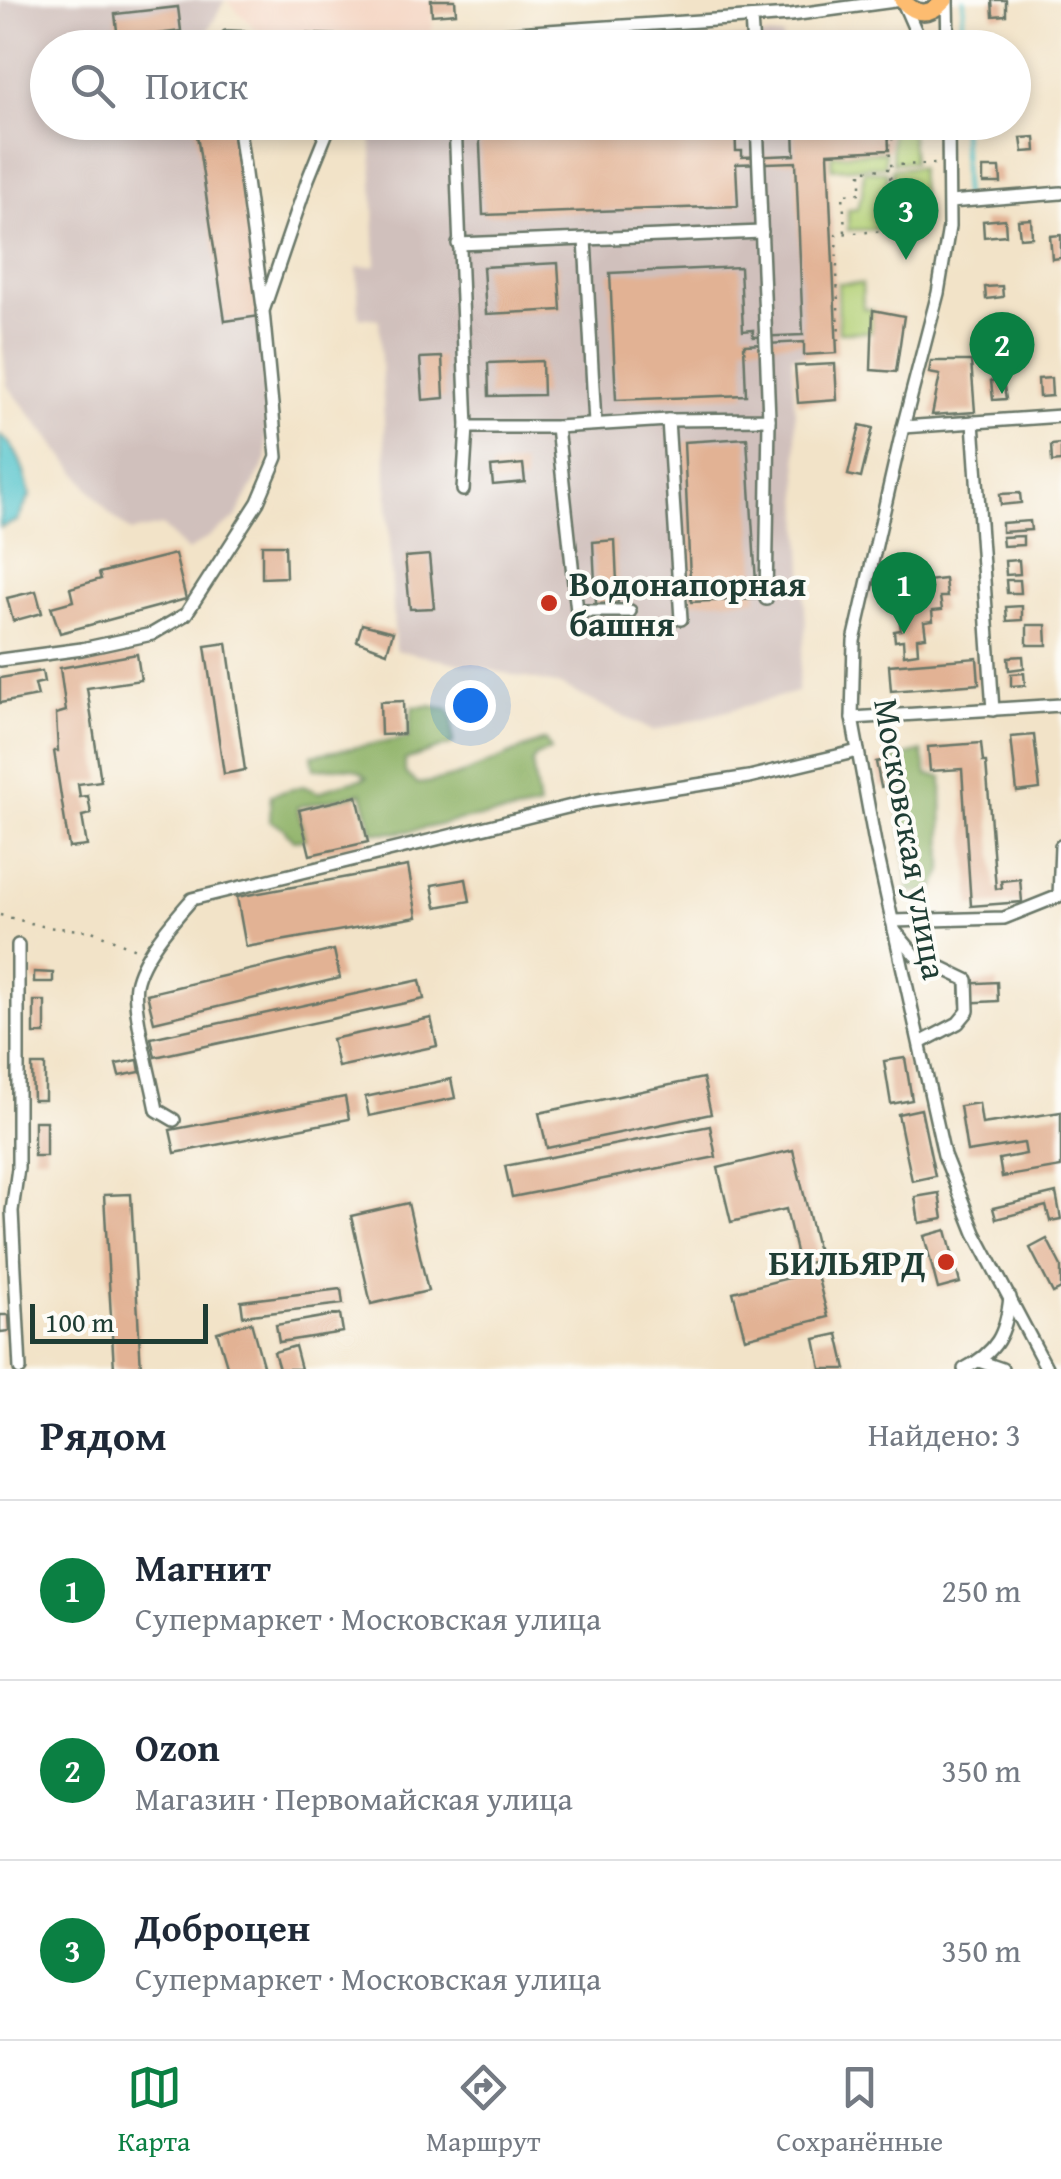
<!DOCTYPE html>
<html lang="ru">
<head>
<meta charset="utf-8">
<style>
  body { margin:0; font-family:"Gentium Book Plus",serif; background:#f2f2f3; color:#1f2937 }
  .scale { position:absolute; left:30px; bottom:25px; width:178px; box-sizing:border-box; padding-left:10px; border:5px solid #1f3d34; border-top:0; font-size:28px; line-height:35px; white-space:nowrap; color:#1f3d34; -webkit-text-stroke:8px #fdfcf7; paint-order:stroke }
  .you { position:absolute; left:470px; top:705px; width:35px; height:35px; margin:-25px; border:8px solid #fff; border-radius:50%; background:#1a73e8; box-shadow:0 0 0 15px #1a73e833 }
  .badge { display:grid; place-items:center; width:65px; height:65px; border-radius:50%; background:#0b8043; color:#fff; font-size:32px; font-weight:700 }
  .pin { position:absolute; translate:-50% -82px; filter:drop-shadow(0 2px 5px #0008) }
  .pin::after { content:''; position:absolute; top:52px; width:35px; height:30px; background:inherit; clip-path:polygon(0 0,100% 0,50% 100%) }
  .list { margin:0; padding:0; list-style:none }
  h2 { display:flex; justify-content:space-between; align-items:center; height:130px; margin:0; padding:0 40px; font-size:42px }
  h2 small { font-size:32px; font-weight:400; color:#747a83 }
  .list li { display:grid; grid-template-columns:65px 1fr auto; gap:30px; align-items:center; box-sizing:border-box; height:180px; padding:0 40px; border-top:2px solid #e0e1e3 }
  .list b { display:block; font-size:38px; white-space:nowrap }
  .list p { margin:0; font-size:32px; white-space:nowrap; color:#747a83 }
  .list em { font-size:32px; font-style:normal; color:#747a83 }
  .icon { flex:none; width:55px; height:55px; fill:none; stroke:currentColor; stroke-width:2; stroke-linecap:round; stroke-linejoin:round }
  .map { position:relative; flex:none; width:1061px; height:1369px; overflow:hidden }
  .search { position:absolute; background:#fff; box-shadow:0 5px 15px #0003; left:30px; right:30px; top:30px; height:110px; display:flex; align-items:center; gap:25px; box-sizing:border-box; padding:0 35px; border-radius:55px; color:#747a83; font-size:38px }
  .sheet { height:670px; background:#fff }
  nav { display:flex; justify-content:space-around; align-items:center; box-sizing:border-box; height:140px; border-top:2px solid #e0e1e3; background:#fff; font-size:28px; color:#747a83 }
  nav a { display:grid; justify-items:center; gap:5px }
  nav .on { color:#0b8043 }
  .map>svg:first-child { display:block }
</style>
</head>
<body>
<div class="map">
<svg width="1061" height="1369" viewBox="0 0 1061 1369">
  <rect width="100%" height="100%" fill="#fdfcf7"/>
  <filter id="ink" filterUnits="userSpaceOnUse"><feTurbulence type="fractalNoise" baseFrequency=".01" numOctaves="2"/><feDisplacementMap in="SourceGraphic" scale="20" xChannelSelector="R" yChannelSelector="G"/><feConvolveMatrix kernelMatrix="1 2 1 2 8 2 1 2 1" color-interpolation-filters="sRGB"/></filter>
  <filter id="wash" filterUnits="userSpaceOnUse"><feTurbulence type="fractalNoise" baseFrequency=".0048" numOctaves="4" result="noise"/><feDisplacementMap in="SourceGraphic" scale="40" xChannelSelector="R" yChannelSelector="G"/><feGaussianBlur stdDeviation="2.25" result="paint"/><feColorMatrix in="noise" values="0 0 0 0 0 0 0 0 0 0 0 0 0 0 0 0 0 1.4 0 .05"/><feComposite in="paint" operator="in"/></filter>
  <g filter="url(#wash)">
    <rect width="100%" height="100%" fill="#f2e3c8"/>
    <path fill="#f4d3c0" d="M226 0H430L433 34 260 33Z"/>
    <g fill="#d0c0bc">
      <path d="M0 0H225L208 31 213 47 48 48V122L231 123 260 316 267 459 235 519 188 551 162 526 131 532 109 513 7 385 0 321Z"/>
      <path d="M783 36V48H538Z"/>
      <path d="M787 122V129L794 128 798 207 831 205 837 353 792 356 806 626 797 692 653 731 560 685 395 650 379 319 359 317 357 267 376 266 371 123Z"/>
    </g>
    <g fill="#b4d077" stroke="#6a8656" stroke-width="2.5">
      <path d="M890 123H910L913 162 893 163Z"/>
      <path d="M885 152V166L832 169 831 155Z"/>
      <path d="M919 167 923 224 896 226 892 169Z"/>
      <path d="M864 171 887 172 889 229 848 230V210L857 209 862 195Z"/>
      <path d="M838 283 862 284 863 308 873 310 872 332H839Z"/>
    </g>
    <g fill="#8fb268" stroke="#57784e" stroke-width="2.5">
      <path d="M430 706 448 709 452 717 453 744 405 760V773L418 784C465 779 501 756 545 740L551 750 536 756 532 763 539 807C515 814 492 815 468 819 437 824 405 836 373 832L362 793 297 807 306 839 293 840 282 827 270 821 271 795 303 786 320 793C336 782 349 784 367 777 353 763 333 768 314 769L312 755 408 738 413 707Z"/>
      <path d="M922 751 927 775 942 777 943 871 932 892H909L904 838 891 769 895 758Z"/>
    </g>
    <path fill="#57c5cc" stroke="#3b8180" stroke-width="2.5" d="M0 435C20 449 25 474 30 496L17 521 0 528Z"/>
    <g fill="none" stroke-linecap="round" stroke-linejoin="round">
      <g stroke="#57c5cc" stroke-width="4">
        <path d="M960 48 964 0"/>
        <path d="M962 122 964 208"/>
      </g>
    </g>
    <g id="blocks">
      <g fill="#e2b294">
        <path d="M431 0H455L456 13 432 15Z"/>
        <path d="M992 0H1006V15L993 16Z"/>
        <path d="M178 7 181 31 118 39 115 14Z"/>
        <path d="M874 34 891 48H853V36Z"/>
        <path d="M195 122H231L260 316 225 321Z"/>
        <path d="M479 122H735L736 151H742V157L795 155 794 128 888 125 889 150 828 153 837 353 804 355V342L744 345 746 395 616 400 610 273 740 267 743 331 753 330V337L803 335 796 162 736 164 738 206 483 215Z"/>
        <path d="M1035 137 1036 151 1023 152 1021 138Z"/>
        <path d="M983 168H1000L1001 183H983Z"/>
        <path d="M1005 219 1006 235 984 237 983 221Z"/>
        <path d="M1031 219 1032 237 1020 238 1018 220Z"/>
        <path d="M1061 235V258L1052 259 1050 236Z"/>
        <path d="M558 263 561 310 486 314 483 267Z"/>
        <path d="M1002 286 1003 297 986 299 985 287Z"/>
        <path d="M873 310 904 316 896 372 871 370Z"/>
        <path d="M1006 330 1008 345 991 347 990 332Z"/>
        <path d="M442 357 444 398 423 400 420 358Z"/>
        <path d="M542 361 543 395 489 396 488 363Z"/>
        <path d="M931 361H971L975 412 932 415 940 375 929 373Z"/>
        <path d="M835 364 837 400 798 403 795 366Z"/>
        <path d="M1051 378 1052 396 1039 397 1038 379Z"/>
        <path d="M1003 380 1006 399 993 400 991 381Z"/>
        <path d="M860 425 873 428 861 478 848 475Z"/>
        <path d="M747 438 757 599 691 602 684 442Z"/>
        <path d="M1061 444V461L1052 462 1051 445Z"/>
        <path d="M523 464 525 482 493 485 491 467Z"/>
        <path d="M1020 493 1021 503 1001 505 1000 494Z"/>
        <path d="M1030 521 1031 530 1002 532V523Z"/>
        <path d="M1023 536V545L1003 546 1002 537Z"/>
        <path d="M615 540 618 603 596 604 593 542Z"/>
        <path d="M262 545H285L286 577 262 578Z"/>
        <path d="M175 554 186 599 60 633 51 607 73 601 70 588 101 579 99 573Z"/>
        <path d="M429 555 434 608 410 609 405 557Z"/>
        <path d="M1019 560 1020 574 1006 575 1005 561Z"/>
        <path d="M945 579 947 597H940L942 610 932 611 933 621 924 622 926 637 917 638 918 653 904 655 903 640 895 641 894 631 901 630 899 618 906 617 905 607 912 606 909 583Z"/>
        <path d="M1006 580H1020L1021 593H1007Z"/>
        <path d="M36 591 42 613 13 621 7 598Z"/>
        <circle cx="549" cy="603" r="7"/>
        <path d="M1022 606V620L1007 621 1006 607Z"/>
        <path d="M362 624 393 632 387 652 357 641Z"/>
        <path d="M1027 625H1046L1047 645H1027Z"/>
        <path d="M227 643 245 770 224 774 205 646Z"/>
        <path d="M137 654 141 680 87 688 101 781 78 784 80 797 88 796 91 814 82 816 87 846 69 848 54 751H58L56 714 66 711 60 668Z"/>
        <path d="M1023 656 1024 668 1009 670 1008 657Z"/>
        <path d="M977 658 979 684 891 691 889 665Z"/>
        <path d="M42 671 44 682 35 684 38 696 0 703V678Z"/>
        <path d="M1024 673 1025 685 1011 686V674Z"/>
        <path d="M403 701 404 734 381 735 380 702Z"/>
        <path d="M1034 735 1040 789 1017 792 1011 737Z"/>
        <path d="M981 743 983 762H986L996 889 1002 888 1001 881 1020 879 1022 902 971 906 962 769 930 771 928 747Z"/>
        <path d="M885 760 890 786 881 787 876 762Z"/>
        <path d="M357 796 368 842 310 855 299 810Z"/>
        <path d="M408 866 417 917 246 947 237 897Z"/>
        <path d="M466 879 470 901 436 907 432 885Z"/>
        <path d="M334 950 340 978 154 1022 147 994Z"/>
        <path d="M34 972 53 973V982H34Z"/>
        <path d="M420 980 424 999 155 1057 151 1038Z"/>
        <path d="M997 982 998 1001 961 1003 960 984Z"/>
        <rect x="34" y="1001" width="11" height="33"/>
        <path d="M431 1018 437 1046 338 1067 332 1039Z"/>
        <path d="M905 1058 912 1100 891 1104 884 1061Z"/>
        <path d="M138 1060 140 1072 119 1076 116 1064Z"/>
        <path d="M32 1065H45V1100H33Z"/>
        <path d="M703 1078 711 1114 547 1148 539 1113Z"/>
        <path d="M451 1079 455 1098 369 1116 365 1097Z"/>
        <path d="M345 1097 349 1119 175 1153 170 1130Z"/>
        <path d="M979 1103 982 1124 1061 1112V1167L1002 1177 999 1159 1026 1154 1024 1143 967 1152 960 1106Z"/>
        <path d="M921 1109 935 1176 912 1181 898 1114Z"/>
        <rect x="34" y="1121" width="12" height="35"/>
        <path d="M710 1126 716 1157 512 1197 505 1166Z"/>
        <path d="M793 1150 820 1260 799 1265 786 1209 731 1222 718 1168Z"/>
        <path d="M939 1193 943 1219 919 1223 915 1197Z"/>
        <path d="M1056 1193 1061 1219 1050 1221 1046 1206 996 1219 993 1208Z"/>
        <path d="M131 1194 141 1369H114L104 1195Z"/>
        <path d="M408 1203 428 1291 371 1304 351 1216Z"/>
        <path d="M946 1230 960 1283 938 1289 924 1236Z"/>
        <path d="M1047 1239 1061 1266V1289L1053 1293 1030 1248Z"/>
        <path d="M816 1271 828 1317 745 1338 733 1292Z"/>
        <path d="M341 1289 343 1304 243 1316 241 1301Z"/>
        <path d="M340 1314 343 1332 279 1342 276 1325Z"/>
        <path d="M0 1315H9L10 1331 0 1332Z"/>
        <path d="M251 1322 264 1369H228L217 1332Z"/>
        <path d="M838 1334 846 1369H821L815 1339Z"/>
        <path d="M295 1346 301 1369H279L274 1352Z"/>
      </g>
    </g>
  </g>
  <g filter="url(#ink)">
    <use href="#blocks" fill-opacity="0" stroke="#697768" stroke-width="2.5"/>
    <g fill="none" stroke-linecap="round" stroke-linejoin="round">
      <defs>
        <g id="minor">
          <path d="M947 0 948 48"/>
          <path d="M751 18 753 48"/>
          <path d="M228 48 227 37 364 43 791 15 902 0 923 48"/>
          <path d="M238 122 263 307"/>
          <path d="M455 122 467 427 463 490"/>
          <path d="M948 122 949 227 938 293 903 427 854 641 852 718 875 843 944 1155 975 1233 1047 1369"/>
          <path d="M950 202 1061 193"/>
          <path d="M585 239 595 424"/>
          <path d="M458 244 762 232"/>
          <path d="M668 420 681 619"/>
          <path d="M973 422 993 710"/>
          <path d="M467 427H557"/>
          <path d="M903 427 1061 416"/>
          <path d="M766 599 769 419"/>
          <path d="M630 611H577L557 427 668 420 769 419 757 122"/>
          <path d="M0 660 82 649 152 634 186 614 258 502 277 457 263 311 308 179 331 122"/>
          <path d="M852 718 1061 705"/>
          <path d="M892 921 1004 918 1059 896 1061 846"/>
          <path d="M894 930 915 955 967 980 968 1011 958 1023 920 1043"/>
          <path d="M18 945V1168L12 1211 20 1369"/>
          <path d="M174 1120 157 1110C152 1082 132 1009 136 985 142 955 173 921 192 899L592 801 749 777 858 751"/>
          <path d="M979 1361 1002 1369"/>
          <path d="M964 1369C997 1352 1006 1334 1010 1297"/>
        </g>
        <path id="major" d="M902 0C917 16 930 16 945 0"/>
      </defs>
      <use href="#minor" stroke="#697768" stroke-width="16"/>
      <use href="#major" stroke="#697768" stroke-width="20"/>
      <g stroke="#697768" stroke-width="2.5" stroke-dasharray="2.5 8" stroke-linecap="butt">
        <path d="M888 122 890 163"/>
        <path d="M891 139 923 138"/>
        <path d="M890 165 938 164"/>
        <path d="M845 232 843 194 861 193V170L890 169 892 229"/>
        <path d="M839 341 836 234 937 228"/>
        <path d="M0 915 46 927 92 931 140 951"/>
      </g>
      <use href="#minor" stroke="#fff" stroke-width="11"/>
      <use href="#major" stroke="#fdbc70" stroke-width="15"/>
    </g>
  </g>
  <g fill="#c8321e" stroke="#fdfcf7" stroke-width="4">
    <circle cx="549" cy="603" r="10"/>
    <circle cx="946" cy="1262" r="10"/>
  </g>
  <g text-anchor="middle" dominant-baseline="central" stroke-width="8" stroke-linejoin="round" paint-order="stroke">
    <g font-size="35" font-weight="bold" fill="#1f3d34" stroke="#fdfcf7" text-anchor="start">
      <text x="569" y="583">Водонапорная<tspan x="569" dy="40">башня</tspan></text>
      <text x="926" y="1262" text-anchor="end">БИЛЬЯРД</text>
    </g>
    <g font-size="35" fill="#1f3d34" stroke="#fdfcf7">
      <text transform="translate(911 839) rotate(80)">Московская улица</text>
    </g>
  </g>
</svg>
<div class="scale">100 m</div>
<div class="you"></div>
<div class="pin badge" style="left:904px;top:634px">1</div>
<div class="pin badge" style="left:1002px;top:394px">2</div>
<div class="pin badge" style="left:906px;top:260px">3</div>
<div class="search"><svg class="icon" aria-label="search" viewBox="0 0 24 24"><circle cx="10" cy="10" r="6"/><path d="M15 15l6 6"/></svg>Поиск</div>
</div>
<section class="sheet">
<h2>Рядом<small>Найдено: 3</small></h2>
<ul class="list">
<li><span class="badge">1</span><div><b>Магнит</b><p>Супермаркет · Московская улица</p></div><em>250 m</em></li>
<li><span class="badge">2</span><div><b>Ozon</b><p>Магазин · Первомайская улица</p></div><em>350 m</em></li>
<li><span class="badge">3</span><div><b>Доброцен</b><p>Супермаркет · Московская улица</p></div><em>350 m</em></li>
</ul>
</section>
<nav>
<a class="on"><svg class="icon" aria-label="map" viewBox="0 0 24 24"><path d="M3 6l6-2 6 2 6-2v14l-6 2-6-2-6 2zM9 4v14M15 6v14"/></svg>Карта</a>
<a><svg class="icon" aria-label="directions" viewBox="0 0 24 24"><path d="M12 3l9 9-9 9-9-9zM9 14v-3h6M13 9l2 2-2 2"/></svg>Маршрут</a>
<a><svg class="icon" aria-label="saved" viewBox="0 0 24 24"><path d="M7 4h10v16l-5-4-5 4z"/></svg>Сохранённые</a>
</nav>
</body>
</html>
